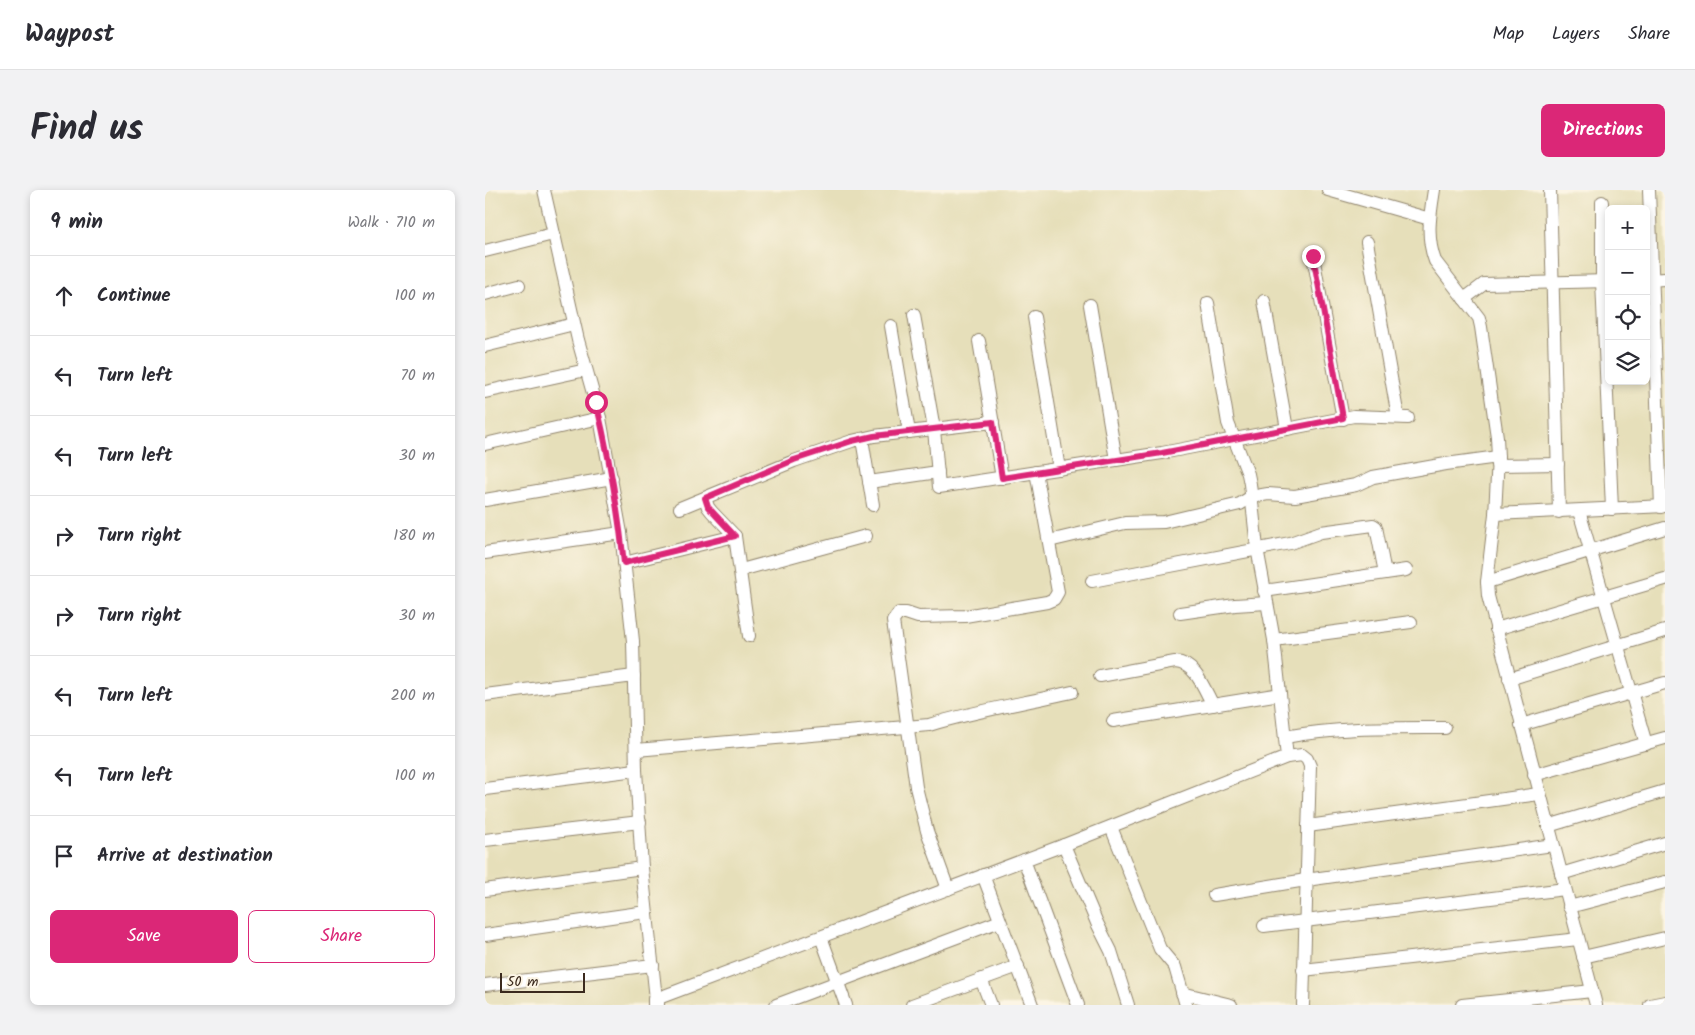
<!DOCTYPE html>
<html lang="en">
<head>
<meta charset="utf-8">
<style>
  body { margin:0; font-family:Kalam,sans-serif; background:#f2f2f3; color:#2b2b33 }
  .controls { position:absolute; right:15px; top:15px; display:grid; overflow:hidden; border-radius:8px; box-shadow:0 2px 8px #0003 }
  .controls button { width:45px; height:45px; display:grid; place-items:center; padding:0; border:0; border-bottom:1px solid #e1e1e2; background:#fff; color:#2b2b33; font:25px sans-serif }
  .scale { position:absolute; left:15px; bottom:12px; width:85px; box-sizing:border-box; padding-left:5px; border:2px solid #3b2a1e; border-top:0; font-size:14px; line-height:18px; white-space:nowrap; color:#3b2a1e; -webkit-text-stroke:4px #fcf5e5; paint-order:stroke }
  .stop { position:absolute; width:15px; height:15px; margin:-11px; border:4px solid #db2777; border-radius:50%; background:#fff }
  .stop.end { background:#db2777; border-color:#fff; box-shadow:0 1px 5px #0008 }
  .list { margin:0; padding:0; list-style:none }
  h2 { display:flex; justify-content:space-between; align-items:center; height:65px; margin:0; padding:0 20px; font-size:21px }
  h2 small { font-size:16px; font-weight:400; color:#7c7c81 }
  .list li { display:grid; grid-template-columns:32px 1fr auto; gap:15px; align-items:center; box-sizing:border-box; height:80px; padding:0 20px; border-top:1px solid #e1e1e2 }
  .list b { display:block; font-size:19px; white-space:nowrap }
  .list em { font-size:16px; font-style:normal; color:#7c7c81 }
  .actions { display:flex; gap:10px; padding:15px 20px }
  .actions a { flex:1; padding:11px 0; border:1px solid #db2777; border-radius:8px; text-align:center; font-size:18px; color:#db2777 }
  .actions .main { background:#db2777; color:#fff }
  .icon { flex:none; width:28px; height:28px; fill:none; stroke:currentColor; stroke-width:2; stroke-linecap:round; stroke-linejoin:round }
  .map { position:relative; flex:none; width:1180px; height:815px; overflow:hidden; border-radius:8px }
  header { display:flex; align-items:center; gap:30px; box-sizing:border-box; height:70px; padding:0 25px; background:#fff; border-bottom:1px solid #e1e1e2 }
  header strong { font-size:24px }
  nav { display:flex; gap:28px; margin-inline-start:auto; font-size:18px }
  .intro { display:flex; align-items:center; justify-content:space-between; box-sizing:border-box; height:120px; padding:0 30px }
  h1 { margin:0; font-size:35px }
  .button { padding:12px 22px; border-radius:8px; background:#db2777; color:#fff; font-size:18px; font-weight:700 }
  main { display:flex; gap:30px; padding:0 30px }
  aside { flex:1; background:#fff; border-radius:8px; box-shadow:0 2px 8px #0003 }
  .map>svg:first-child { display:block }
</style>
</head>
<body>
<header>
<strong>Waypost</strong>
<nav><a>Map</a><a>Layers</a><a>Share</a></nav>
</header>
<div class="intro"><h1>Find us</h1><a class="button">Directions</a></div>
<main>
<aside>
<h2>9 min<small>Walk · 710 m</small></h2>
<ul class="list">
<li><svg class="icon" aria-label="ahead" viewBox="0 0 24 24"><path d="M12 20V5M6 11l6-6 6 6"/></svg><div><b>Continue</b></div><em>100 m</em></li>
<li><svg class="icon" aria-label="left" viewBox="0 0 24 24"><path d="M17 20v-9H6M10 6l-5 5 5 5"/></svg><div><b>Turn left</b></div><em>70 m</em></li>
<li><svg class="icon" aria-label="left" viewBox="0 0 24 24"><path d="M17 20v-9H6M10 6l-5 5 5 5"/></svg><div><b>Turn left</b></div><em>30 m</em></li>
<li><svg class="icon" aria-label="right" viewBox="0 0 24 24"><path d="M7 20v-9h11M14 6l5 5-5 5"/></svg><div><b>Turn right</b></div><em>180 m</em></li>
<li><svg class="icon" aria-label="right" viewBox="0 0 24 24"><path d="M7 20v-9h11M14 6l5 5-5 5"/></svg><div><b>Turn right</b></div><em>30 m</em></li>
<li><svg class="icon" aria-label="left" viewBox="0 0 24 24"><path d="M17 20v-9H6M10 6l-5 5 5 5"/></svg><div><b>Turn left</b></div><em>200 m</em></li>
<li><svg class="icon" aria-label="left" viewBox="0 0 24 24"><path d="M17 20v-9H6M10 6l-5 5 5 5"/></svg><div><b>Turn left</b></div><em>100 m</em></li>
<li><svg class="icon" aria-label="arrive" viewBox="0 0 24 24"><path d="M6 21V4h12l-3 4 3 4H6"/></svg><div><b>Arrive at destination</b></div></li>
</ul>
<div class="actions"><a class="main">Save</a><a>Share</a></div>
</aside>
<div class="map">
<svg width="1180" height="815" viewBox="0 0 1180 815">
  <rect width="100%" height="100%" fill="#fcf5e5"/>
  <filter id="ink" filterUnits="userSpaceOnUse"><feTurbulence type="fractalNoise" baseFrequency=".02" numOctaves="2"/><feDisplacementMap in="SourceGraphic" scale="10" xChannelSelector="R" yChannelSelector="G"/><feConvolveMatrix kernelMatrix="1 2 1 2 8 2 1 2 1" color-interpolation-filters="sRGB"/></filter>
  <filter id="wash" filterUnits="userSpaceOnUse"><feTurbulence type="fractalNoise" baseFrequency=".0096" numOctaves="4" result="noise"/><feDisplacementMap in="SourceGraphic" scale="20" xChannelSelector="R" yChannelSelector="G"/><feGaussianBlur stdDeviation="1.12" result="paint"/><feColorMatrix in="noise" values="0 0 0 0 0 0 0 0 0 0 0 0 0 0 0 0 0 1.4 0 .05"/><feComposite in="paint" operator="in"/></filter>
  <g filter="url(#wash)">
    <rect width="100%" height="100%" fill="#e6dfba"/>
  </g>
  <g filter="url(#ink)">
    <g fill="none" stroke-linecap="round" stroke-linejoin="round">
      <defs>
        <g id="minor">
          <path d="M59 0 93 150 115 228 136 343 148 451 151 580 157 678 171 809 579 655 802 567 817 565 822 569 825 576 818 815"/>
          <path d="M843 0 945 29"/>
          <path d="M949 0C945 25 941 47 950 71L994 128 996 137 1012 247 1013 267 1010 324 1002 392 1003 406 1111 815"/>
          <path d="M1065 0 1074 322"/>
          <path d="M1164 0 1176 317"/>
          <path d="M1117 12V91L1127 319"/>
          <path d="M882 52 913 227"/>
          <path d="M0 61 68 44"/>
          <path d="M828 66 858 229"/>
          <path d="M1161 90 1180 89"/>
          <path d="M0 104 34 95"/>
          <path d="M979 109 999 94 1124 91"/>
          <path d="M779 111 802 239"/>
          <path d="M723 113 743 233 763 284 765 294 772 358 789 450 802 567"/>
          <path d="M605 115 631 270"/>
          <path d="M429 125 449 239 454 297 677 263 869 226 923 228"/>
          <path d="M549 127 574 279"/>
          <path d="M406 136 424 242"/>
          <path d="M494 151 517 288"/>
          <path d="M0 156 89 134"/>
          <path d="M0 202 101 180"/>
          <path d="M377 249 388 315"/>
          <path d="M0 254 115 228"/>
          <path d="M1012 275 1073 274"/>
          <path d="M384 292 453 282"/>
          <path d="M220 308 223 317 227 322 250 346 264 446"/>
          <path d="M0 310 127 288"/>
          <path d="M195 318 309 271 367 251 389 246 508 232"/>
          <path d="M1094 321 1161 554"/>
          <path d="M1010 324 1180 316"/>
          <path d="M564 351 640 333 679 332 755 314 766 307 783 304 810 306 871 295 888 287 961 274 1013 267"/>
          <path d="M0 363 136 343"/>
          <path d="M139 373 250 346"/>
          <path d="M256 380 381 346"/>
          <path d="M607 391 805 353 836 342 888 335 891 337 900 383"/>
          <path d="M1002 392 1180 338"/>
          <path d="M779 401 921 380"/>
          <path d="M695 423 750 415 782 413"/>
          <path d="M1011 439 1180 389"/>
          <path d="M789 450 926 432"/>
          <path d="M615 486 690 472C711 473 719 499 728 515"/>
          <path d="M1024 489 1180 441"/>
          <path d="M0 505 149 486"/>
          <path d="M628 531 795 504"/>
          <path d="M1036 535 1180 493"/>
          <path d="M800 547C853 537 906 538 960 538"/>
          <path d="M151 560 444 535C490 521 540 513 587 502"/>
          <path d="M1049 585 1180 548"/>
          <path d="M0 599 151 580"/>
          <path d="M823 636 1054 604"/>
          <path d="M1063 636 1180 601"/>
          <path d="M626 637 675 759 690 777 701 815"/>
          <path d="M0 650 155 632"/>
          <path d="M579 655 612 733 626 761 643 815"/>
          <path d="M539 670 593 815"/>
          <path d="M1076 684 1180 653"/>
          <path d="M498 685 547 815"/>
          <path d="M463 699 442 641 431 597 408 431 414 423H421L433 427 480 426 562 412 569 409 573 402 551 282"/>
          <path d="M0 700 157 678"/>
          <path d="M729 705 821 690 1068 655"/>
          <path d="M1084 717 1180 692"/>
          <path d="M779 736 1080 699"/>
          <path d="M0 745 161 722"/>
          <path d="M336 747 361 815"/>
          <path d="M1098 767 1180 748"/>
          <path d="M818 780 1093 749"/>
          <path d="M496 789 506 815"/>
          <path d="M0 795 168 775"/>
          <path d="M697 803 746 815"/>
          <path d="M291 815 515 731"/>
          <path d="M427 815 533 776"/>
          <path d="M977 815 1107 801"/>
          <path d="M1165 815 1180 812"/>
        </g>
        <path id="tertiary" d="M171 809V815"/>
      </defs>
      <use href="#minor" stroke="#90846c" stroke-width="14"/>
      <use href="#tertiary" stroke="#90846c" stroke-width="18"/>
      <use href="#minor" stroke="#fff" stroke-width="12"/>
      <use href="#tertiary" stroke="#fff" stroke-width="16"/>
    </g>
  </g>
  <g fill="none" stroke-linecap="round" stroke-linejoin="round" filter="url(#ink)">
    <path stroke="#db2777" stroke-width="6" d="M111 212C124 265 133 319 139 373L250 346 223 317 220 308 309 270 367 251 389 246 508 232 517 288 677 263 858 228 828 66"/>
  </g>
</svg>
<div class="controls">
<button>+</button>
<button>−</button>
<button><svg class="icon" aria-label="locate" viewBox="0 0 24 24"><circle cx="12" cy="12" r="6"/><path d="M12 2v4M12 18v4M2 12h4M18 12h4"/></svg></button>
<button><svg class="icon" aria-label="layers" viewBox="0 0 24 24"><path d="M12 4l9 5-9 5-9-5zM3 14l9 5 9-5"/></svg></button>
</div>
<div class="scale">50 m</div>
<div class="stop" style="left:111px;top:212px"></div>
<div class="stop end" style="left:828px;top:66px"></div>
</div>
</main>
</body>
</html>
